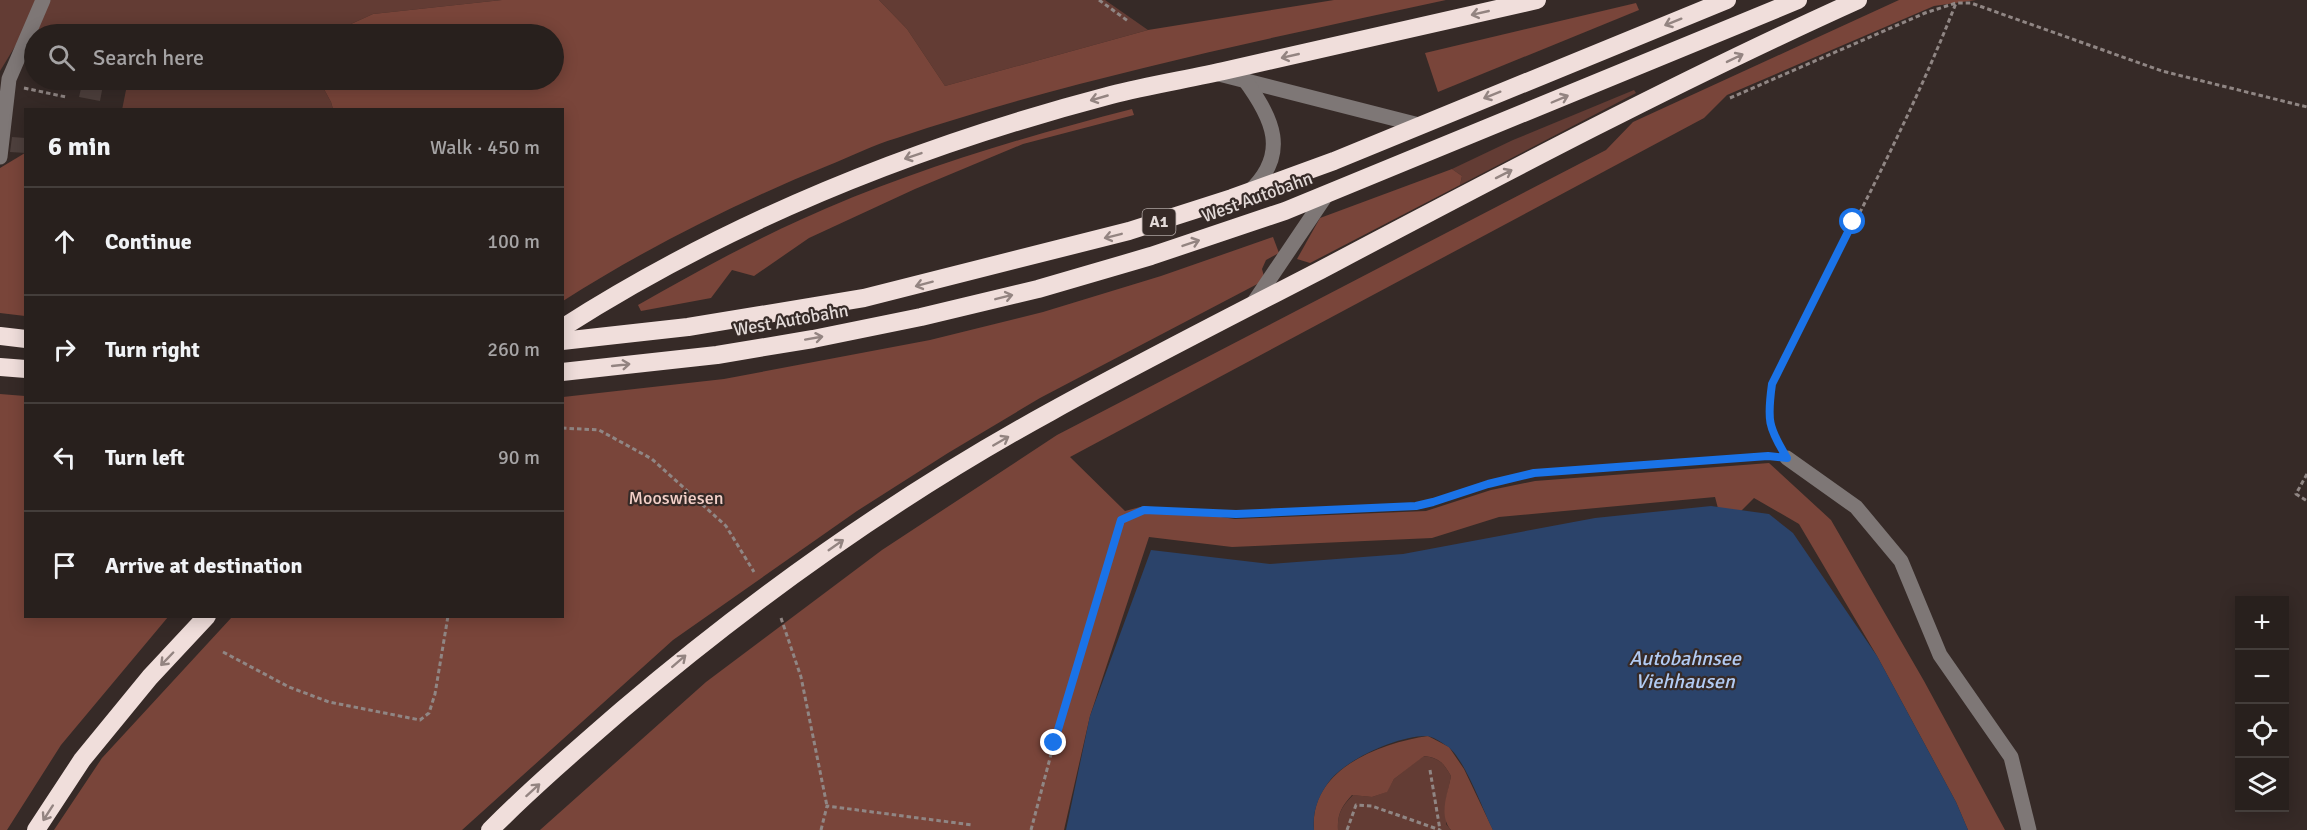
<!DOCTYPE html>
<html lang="en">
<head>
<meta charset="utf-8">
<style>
  body { margin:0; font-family:Signika,sans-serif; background:#302826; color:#f1f3f6 }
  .controls { position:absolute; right:18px; bottom:18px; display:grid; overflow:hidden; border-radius:0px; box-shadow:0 3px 15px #0003 }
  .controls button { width:54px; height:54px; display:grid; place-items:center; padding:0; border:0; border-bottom:2px solid #443e3b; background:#28201d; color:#f1f3f6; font:30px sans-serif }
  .stop { position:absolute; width:18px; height:18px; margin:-14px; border:4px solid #1a73e8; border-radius:50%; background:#fff }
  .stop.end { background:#1a73e8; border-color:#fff; box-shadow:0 2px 6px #0008 }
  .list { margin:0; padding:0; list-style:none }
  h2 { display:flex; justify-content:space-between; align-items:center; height:78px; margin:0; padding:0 24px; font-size:26px }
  h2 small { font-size:20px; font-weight:400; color:#a5a3a4 }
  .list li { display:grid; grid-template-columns:39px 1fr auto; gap:18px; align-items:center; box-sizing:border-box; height:108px; padding:0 24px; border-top:2px solid #443e3b }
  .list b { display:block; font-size:22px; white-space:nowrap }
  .list em { font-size:20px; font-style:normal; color:#a5a3a4 }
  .icon { flex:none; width:33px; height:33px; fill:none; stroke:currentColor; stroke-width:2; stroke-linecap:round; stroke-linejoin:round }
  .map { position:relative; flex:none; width:2307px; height:830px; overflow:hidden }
  .search { position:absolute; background:#28201d; box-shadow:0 3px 15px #0003; left:24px; top:24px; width:540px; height:66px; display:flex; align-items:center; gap:15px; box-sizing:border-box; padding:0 21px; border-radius:33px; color:#a5a3a4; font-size:22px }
  .panel { position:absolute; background:#28201d; box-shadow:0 3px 15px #0003; left:24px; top:108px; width:540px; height:510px; border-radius:0px }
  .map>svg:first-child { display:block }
</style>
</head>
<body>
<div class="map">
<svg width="2307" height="830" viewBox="0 0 2307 830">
  <rect width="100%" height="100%" fill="#362a27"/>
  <g fill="#633c34">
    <path d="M0 0H502L373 14 329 34 22 35 0 71Z"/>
    <path d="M879 0H1105L1148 30 945 86 907 29Z"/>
    <path d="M128 80H319L331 102 333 109 122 110Z"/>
    <path d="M1634 90 1636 93 1460 185 1462 176 1452 169 1513 140Z"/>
    <path d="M1423 756C1439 758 1443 762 1451 776L1446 800V824L1451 830H1338C1337 814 1342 806 1353 795L1372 797 1386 792 1394 779Z"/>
  </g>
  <g fill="#79453a">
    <path d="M502 0H879L907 29 945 86 1148 30 1334 0H1446C1262 40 1076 78 897 138 873 145 850 157 827 166 736 203 646 248 563 301L562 110 333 109 331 102 319 80H554V34H329L373 14Z"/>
    <path d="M1899 0H1976L1934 6 1727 95 1704 118 1070 457 1125 511 1144 506 1235 519 1426 511 1491 490 1535 481 1769 463 1831 520 1924 681 2005 830H1968L1956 802 1877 656 1799 524 1754 498 1730 522 1719 512 1715 497 1499 517 1432 538 1232 547 1149 537 1090 716 1064 830H540L706 682 882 550 1057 435 1606 150 1633 122Z"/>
    <path d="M1636 3 1639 10 1438 92 1425 53Z"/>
    <path d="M1132 109 1134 115 1023 144 915 189 809 238 754 276 732 270 711 298 641 311 638 305C691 275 744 245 800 220 906 172 1019 138 1132 109Z"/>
    <path d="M25 153V316L0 313V168Z"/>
    <path d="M1452 169 1462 176 1460 185 1310 263 1297 259 1320 218Z"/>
    <path d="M1273 237 1279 253 1266 260 1262 269 1265 280 1040 398 948 453 857 511 673 640 462 830H54L102 758 232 617 562 616 563 397 724 379 930 340 1043 312 1161 276Z"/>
    <path d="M0 394 25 396 26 616 168 617 61 745 7 830H0Z"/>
    <path d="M1428 736 1449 747 1464 769 1493 830H1451C1438 815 1448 793 1451 776 1443 762 1439 758 1424 756L1394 779 1387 792 1372 797 1352 795C1342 806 1337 814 1338 830H1314C1309 769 1380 743 1428 736Z"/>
  </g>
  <path fill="#2b436a" d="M1711 506 1769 514 1793 533 1877 656 1956 802 1968 830H1493C1483 810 1464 757 1447 746 1441 742 1432 736 1426 736 1398 736 1349 758 1331 779 1319 794 1312 811 1314 830H1066L1090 716 1151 550 1270 564 1403 554 1595 518Z"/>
  <g fill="#4e403d">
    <path d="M83 80H104L100 101 79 97Z"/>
    <path d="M12 137 26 138V153L10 152Z"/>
  </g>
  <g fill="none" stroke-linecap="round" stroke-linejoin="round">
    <g stroke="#908684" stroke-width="3" stroke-dasharray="4.5 3" stroke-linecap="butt">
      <path d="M1099 0 1128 21"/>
      <path d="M24 88 66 97"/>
      <path d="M1730 98 1925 13 1956 3H1971L2162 71 2307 107"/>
      <path d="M562 428 599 430 652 459 726 526 754 572"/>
      <path d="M1779 445C1767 425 1769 406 1772 384 1835 258 1905 134 1956 3"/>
      <path d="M2307 474 2296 494 2307 501"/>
      <path d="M781 618 801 677 827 806"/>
      <path d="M223 652 289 687 329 702 420 720 429 713 435 694 448 616"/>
      <path d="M1430 770 1440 830"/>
      <path d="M821 830 827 806 972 825"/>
      <path d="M1031 830 1054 743 1121 520 1144 510 1236 514 1416 506 1433 502 1488 484 1535 473 1774 456"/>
      <path d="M1347 830 1356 805 1372 806 1440 830"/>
    </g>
    <g stroke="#7e7776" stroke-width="15">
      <path d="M1215 73 1419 125"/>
      <path d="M1244 79C1273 118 1290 154 1249 192"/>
      <path d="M0 157 9 79 43 0"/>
      <path d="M1252 305 1327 194"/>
      <path d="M1787 458 1856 507 1901 561 1940 655 2011 757 2029 830"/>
    </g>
    <g stroke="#f0dedb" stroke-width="18">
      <path d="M562 328C729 221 920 145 1111 95 1149 85 1189 79 1228 70 1331 47 1434 23 1537 0"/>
      <path d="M0 336 26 339"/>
      <path d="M562 341 688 327 864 298 1129 231 1232 198 1334 161 1727 0"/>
      <path d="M0 367 26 369"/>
      <path d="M562 372 717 355 813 339 921 317 1038 289 1151 256 1285 211 1798 0"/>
      <path d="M36 830 82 760 150 677 207 616"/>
      <path d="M490 830C532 788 577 749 622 710 755 597 898 495 1052 411 1139 363 1228 318 1317 272 1495 178 1674 83 1858 0"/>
    </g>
  </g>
  <defs><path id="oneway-shaft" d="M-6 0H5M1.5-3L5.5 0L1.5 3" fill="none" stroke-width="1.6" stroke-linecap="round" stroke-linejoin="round" transform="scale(1.5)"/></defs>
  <g stroke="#938481">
    <use href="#oneway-shaft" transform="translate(1480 13) rotate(167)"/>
    <use href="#oneway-shaft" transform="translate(1673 22) rotate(158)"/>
    <use href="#oneway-shaft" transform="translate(1290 56) rotate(167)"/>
    <use href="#oneway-shaft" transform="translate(1735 58) rotate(-26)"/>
    <use href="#oneway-shaft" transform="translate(1492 95) rotate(158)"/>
    <use href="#oneway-shaft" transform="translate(1099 98) rotate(164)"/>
    <use href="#oneway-shaft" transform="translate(1560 99) rotate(-23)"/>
    <use href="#oneway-shaft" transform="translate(913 156) rotate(161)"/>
    <use href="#oneway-shaft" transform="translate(1504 174) rotate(-27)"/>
    <use href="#oneway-shaft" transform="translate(1113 236) rotate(166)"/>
    <use href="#oneway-shaft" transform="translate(1191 243) rotate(-19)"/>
    <use href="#oneway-shaft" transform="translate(924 284) rotate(165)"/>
    <use href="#oneway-shaft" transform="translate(1004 297) rotate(-14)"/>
    <use href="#oneway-shaft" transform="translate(814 338) rotate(-10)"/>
    <use href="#oneway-shaft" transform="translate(621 365) rotate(-6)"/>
    <use href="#oneway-shaft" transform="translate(1001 441) rotate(-30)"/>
    <use href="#oneway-shaft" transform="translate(836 545) rotate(-35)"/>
    <use href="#oneway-shaft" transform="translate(167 659) rotate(134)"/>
    <use href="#oneway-shaft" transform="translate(679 661) rotate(-41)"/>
    <use href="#oneway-shaft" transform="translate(533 790) rotate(-42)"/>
    <use href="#oneway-shaft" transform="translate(48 813) rotate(123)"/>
  </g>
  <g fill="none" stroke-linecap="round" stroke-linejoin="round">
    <path stroke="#1a73e8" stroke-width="8" d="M1054 743 1121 520 1144 510 1236 514 1416 506 1433 502 1488 484 1534 473 1768 456 1787 458C1768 427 1767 420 1772 384L1853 222"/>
  </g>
  <g text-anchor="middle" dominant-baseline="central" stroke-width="4.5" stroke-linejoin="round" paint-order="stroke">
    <rect fill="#362a27" stroke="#afa5a3" stroke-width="1.5" x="1142.5" y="209" width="33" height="26" rx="4.5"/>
    <g font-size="16" font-weight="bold" fill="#e3dad8">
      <text x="1159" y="222">A1</text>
    </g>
    <g font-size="18" fill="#e3dad8" stroke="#362a27">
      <text transform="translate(1257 197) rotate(-20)">West Autobahn</text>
      <text transform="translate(791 320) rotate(-10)">West Autobahn</text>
    </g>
    <g font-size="18" fill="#f3d0c8" stroke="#362a27">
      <text x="676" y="498">Mooswiesen</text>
    </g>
    <g font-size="20" font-style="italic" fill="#b2cbf3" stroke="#362a27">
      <text x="1685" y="658">Autobahnsee<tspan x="1685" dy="23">Viehhausen</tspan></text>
    </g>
  </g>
</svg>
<div class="controls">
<button>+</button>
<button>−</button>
<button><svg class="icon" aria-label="locate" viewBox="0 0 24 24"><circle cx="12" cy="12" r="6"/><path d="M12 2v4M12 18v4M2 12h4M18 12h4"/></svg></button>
<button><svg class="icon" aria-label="layers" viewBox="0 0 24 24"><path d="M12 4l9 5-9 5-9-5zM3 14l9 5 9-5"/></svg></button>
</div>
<div class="stop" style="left:1853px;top:222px"></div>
<div class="stop end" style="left:1054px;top:743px"></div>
<div class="search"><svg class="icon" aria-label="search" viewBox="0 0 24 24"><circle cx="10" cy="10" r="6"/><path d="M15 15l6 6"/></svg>Search here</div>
<section class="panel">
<h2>6 min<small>Walk · 450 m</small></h2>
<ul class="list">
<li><svg class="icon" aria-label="ahead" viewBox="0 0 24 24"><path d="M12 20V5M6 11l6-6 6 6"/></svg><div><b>Continue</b></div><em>100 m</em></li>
<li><svg class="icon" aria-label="right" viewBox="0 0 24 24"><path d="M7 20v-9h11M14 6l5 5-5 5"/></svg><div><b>Turn right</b></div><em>260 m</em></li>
<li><svg class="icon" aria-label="left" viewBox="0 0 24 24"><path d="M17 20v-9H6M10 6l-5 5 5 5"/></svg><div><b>Turn left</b></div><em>90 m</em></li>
<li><svg class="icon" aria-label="arrive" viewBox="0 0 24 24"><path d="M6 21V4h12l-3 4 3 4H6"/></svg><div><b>Arrive at destination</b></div></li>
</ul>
</section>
</div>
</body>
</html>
